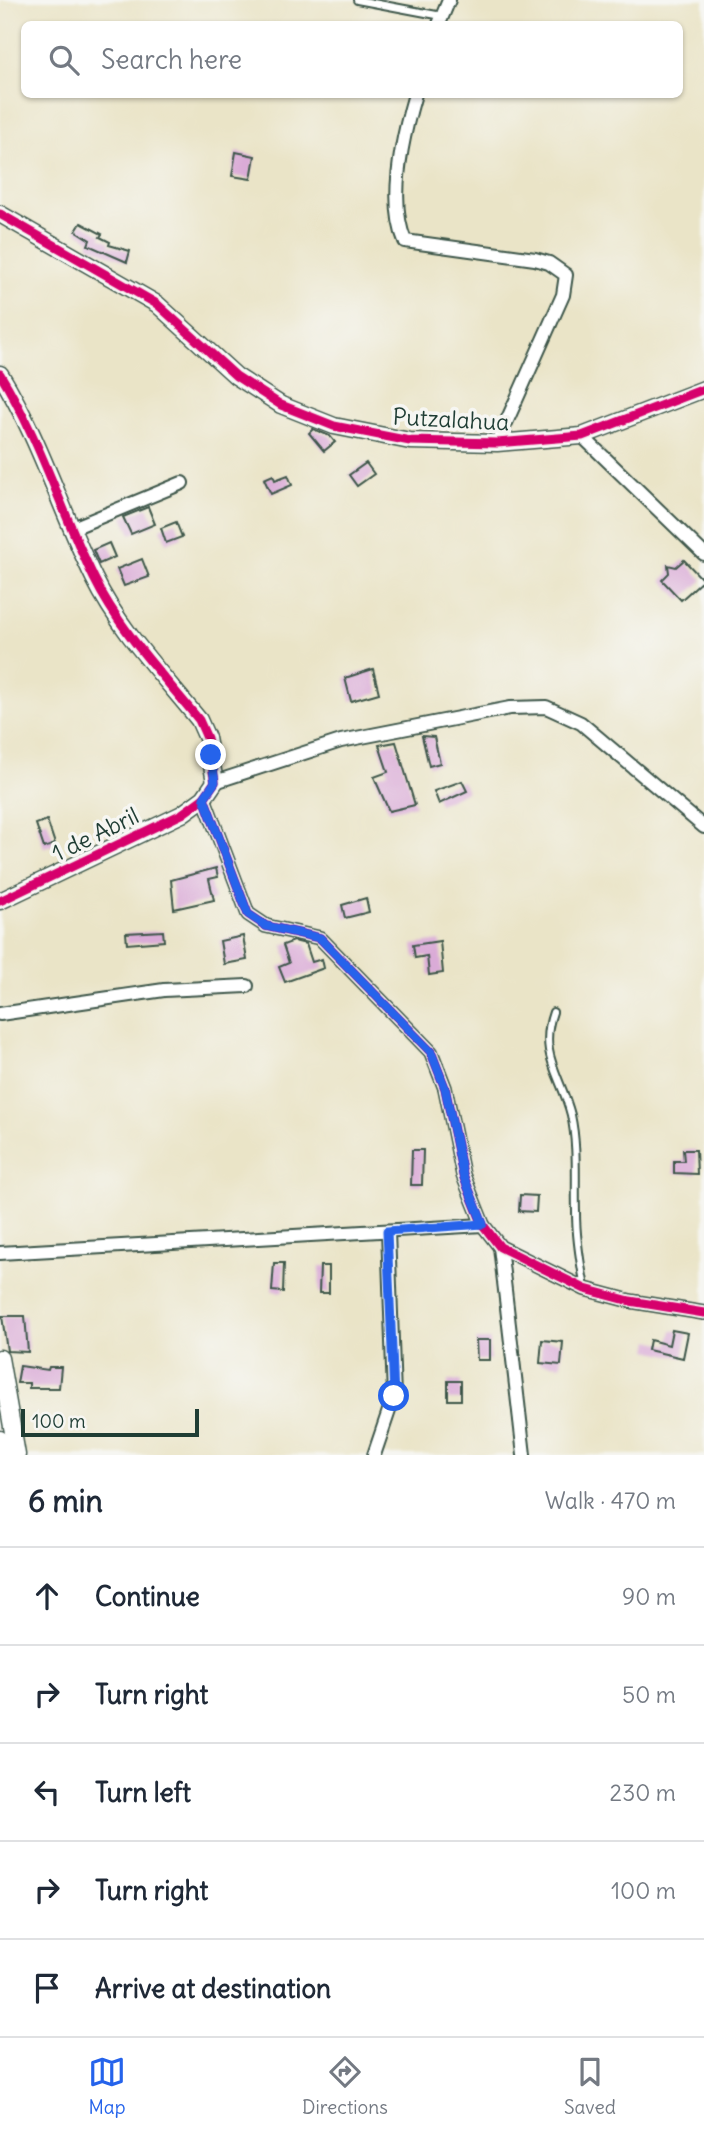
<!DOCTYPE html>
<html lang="en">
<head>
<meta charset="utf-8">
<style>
  body { margin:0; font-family:Delius,sans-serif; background:#f6f6f7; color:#1f2937 }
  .scale { position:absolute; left:21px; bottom:18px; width:178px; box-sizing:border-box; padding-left:7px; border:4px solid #1f3d34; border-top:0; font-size:19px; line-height:24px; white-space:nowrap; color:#1f3d34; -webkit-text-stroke:5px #f6f6f2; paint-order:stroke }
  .stop { position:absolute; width:21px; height:21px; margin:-16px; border:5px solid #2563eb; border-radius:50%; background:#fff }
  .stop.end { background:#2563eb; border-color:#fff; box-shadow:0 2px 7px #0008 }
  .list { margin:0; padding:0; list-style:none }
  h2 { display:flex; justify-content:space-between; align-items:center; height:91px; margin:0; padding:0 28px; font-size:30px }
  h2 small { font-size:23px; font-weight:400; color:#747a83 }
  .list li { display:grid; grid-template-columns:46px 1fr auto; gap:21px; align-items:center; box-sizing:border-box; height:98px; padding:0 28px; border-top:2px solid #e0e1e3 }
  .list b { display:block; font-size:26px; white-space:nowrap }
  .list em { font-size:23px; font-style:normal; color:#747a83 }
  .icon { flex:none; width:38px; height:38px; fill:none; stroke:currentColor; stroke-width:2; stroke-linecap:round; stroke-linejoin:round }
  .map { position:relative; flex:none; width:704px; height:1455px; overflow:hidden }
  .search { position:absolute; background:#fff; box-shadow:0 2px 5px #0004; left:21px; right:21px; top:21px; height:77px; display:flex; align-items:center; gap:18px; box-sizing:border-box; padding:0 24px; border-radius:10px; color:#747a83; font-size:26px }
  .sheet { height:581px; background:#fff }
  nav { display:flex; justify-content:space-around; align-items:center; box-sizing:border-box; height:98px; border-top:2px solid #e0e1e3; background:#fff; font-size:19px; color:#747a83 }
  nav a { display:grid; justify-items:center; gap:4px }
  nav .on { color:#2563eb }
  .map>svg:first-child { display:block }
</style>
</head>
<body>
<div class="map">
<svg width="704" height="1455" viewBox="0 0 704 1455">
  <rect width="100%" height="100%" fill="#f6f6f2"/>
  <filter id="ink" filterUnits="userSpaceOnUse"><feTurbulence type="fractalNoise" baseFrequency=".0143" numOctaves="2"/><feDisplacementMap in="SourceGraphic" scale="14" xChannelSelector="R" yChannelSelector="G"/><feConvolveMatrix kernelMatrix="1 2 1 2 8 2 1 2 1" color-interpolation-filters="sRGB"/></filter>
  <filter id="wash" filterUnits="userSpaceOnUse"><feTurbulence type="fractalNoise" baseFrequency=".00686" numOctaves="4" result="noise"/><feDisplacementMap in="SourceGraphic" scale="28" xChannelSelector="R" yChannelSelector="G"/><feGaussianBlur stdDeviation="1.57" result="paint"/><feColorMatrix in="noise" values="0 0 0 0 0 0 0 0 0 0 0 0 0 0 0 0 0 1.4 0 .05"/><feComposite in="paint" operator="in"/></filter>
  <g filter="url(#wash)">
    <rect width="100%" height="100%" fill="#eae4c7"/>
    <g id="blocks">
      <g fill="#daabd7">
        <path d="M236 152 255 156 251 179 232 176Z"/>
        <path d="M81 223 102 234 100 237 110 242 109 245 130 251 127 262 88 245 90 240 76 231Z"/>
        <path d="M313 429 330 436 335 442 324 451 309 433Z"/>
        <path d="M366 463 374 474 357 486 349 475Z"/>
        <path d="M273 475 275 480 288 475 292 485 271 494 264 479Z"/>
        <path d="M148 507 155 524 131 534 123 517Z"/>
        <path d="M176 522 182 537 166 543 161 528Z"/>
        <path d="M109 543 115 557 99 564 93 550Z"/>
        <path d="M142 559 149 577 124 586 117 569Z"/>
        <path d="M684 560 703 580 681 600 662 580 669 573 668 565 676 567Z"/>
        <path d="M373 669 379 693 351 701 345 678Z"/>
        <path d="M422 736 434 737 440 763 429 766Z"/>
        <path d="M396 742 415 805 389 811 374 777 388 772 379 745Z"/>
        <path d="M462 781 467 791 439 804 434 791Z"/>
        <path d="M47 820 55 844 44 848 36 824Z"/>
        <path d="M216 868 218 877 209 879 214 900 174 909 171 880Z"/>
        <path d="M366 898 369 912 345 918 342 905Z"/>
        <path d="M163 931 164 941 127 944 126 933Z"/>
        <path d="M243 936 247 960 224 964 220 941Z"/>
        <path d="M294 941 306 944 312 962 322 959 324 968 285 982 279 967 289 963 283 945Z"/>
        <path d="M440 941 443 973 429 975 427 956 415 958 413 945Z"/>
        <path d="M412 1150H423L422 1185H411Z"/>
        <path d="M683 1150H696L697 1174 674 1173V1161H684Z"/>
        <path d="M520 1195 537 1196 536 1212 519 1211Z"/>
        <path d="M274 1263H284L283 1292 272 1291Z"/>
        <path d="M320 1266H329V1293H319Z"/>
        <path d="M2 1316H25L28 1352 7 1351Z"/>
        <path d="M672 1330 688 1333 683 1358 648 1350 650 1340 669 1345Z"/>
        <path d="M476 1340H490V1360H477Z"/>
        <path d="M542 1340 563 1342 561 1365 540 1363Z"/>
        <path d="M20 1366 48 1370 49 1367H61L59 1388H29V1383H17Z"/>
        <rect x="448" y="1381" width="13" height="19"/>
      </g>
    </g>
  </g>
  <g filter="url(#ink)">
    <use href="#blocks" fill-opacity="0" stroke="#3d564a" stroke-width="2"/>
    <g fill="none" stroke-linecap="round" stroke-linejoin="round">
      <defs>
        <g id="service">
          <path d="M357 0 442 16"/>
          <path d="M553 1012C538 1055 561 1075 571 1115 578 1147 575 1180 576 1212 576 1237 580 1262 585 1287"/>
        </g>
        <g id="minor">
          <path d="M439 24 449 0"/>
          <path d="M415 94C403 135 388 201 405 241L535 259 549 263 566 275 563 295 497 443"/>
          <path d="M582 436 704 554"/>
          <path d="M73 528 182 483"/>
          <path d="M215 782 341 741 510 708 546 707 581 723 704 827"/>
          <path d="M204 798 248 914 266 926 320 938 431 1052 445 1088 463 1175 483 1225 500 1247 585 1289 630 1301 704 1313"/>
          <path d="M0 1014 164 990 247 986"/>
          <path d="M500 1247 524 1455"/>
          <path d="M0 1253 483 1225"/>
          <path d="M374 1455 394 1396 388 1231"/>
        </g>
        <g id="tertiary">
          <path d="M0 214 157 304 236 376 281 405 334 426 410 441 497 443 582 436 704 389"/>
          <path d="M0 374C40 439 61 511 94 578 120 631 162 674 199 720L207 738 215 782 204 798 182 814 0 901"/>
          <path d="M0 1358 17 1455"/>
          <path d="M0 1439 3 1455"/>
        </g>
      </defs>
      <use href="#service" stroke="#3d564a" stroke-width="10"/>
      <use href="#minor" stroke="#3d564a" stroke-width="16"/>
      <use href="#tertiary" stroke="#3d564a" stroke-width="19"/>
      <use href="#service" stroke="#fff" stroke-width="6"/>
      <use href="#minor" stroke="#fff" stroke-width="12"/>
      <use href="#tertiary" stroke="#fff" stroke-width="16"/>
      <defs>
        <g id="cycleway">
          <path d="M0 214 157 304 236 376 281 405 334 426 410 441 497 443 582 436 704 389"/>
          <path d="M0 374C40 439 61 511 94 578 120 631 162 674 199 720L207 738 215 782 204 798 182 814 0 901"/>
          <path d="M204 798 248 914 266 926 320 938 431 1052 445 1088 463 1175 483 1225 500 1247 585 1289 630 1301 704 1313"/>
        </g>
      </defs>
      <use href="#cycleway" stroke="#f6f6f2" stroke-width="13"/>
      <use href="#cycleway" stroke="#d6006c" stroke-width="9"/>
    </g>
  </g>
  <g fill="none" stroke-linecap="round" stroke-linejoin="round" filter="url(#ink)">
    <path stroke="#2563eb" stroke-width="9" d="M211 755 215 782 204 798 248 914 266 926 320 938 431 1052 445 1088 463 1175 483 1224 387 1231 394 1396"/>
  </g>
  <g text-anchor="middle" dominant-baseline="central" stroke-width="7" stroke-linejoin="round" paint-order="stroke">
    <g font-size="23" fill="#1f3d34" stroke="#f6f6f2">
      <text transform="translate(451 419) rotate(3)">Putzalahua</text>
      <text transform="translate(95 834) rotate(-26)">1 de Abril</text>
    </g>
  </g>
</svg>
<div class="scale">100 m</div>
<div class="stop" style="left:394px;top:1396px"></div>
<div class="stop end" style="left:211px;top:755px"></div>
<div class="search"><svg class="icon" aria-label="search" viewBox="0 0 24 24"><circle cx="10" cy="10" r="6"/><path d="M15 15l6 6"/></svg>Search here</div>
</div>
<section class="sheet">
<h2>6 min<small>Walk · 470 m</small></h2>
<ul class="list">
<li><svg class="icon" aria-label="ahead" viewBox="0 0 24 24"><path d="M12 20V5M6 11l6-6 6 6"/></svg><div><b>Continue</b></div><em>90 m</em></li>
<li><svg class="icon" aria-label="right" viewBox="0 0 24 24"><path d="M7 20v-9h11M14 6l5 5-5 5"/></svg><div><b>Turn right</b></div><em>50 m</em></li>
<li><svg class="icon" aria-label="left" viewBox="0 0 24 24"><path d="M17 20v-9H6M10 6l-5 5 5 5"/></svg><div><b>Turn left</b></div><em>230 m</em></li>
<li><svg class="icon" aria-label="right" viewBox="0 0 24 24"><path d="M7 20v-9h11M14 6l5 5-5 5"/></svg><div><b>Turn right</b></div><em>100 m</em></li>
<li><svg class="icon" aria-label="arrive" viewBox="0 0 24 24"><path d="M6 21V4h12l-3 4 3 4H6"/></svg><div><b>Arrive at destination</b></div></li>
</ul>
</section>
<nav>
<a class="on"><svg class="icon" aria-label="map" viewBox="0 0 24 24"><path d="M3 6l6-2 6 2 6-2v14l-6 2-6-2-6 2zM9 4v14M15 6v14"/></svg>Map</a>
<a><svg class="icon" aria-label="directions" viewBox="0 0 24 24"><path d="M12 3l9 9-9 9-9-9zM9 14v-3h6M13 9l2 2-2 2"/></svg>Directions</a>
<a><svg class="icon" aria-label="saved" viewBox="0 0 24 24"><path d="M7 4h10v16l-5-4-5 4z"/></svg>Saved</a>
</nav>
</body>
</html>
